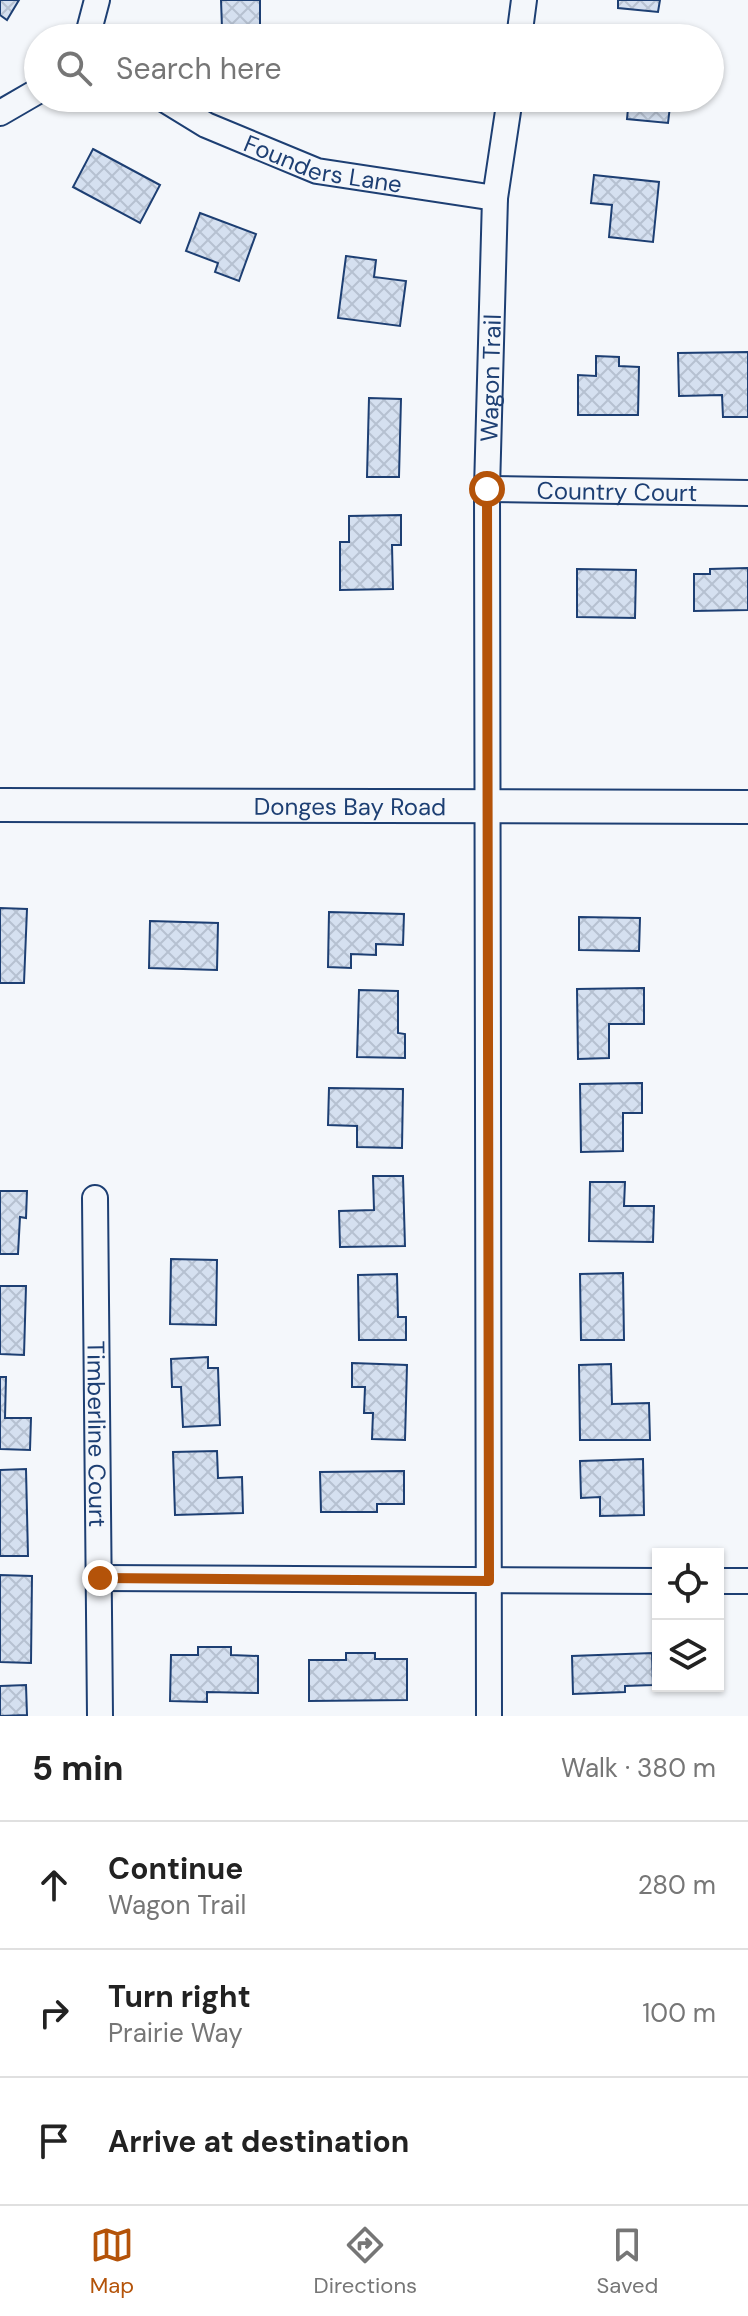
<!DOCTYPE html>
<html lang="en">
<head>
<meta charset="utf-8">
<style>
  body { margin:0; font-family:"DM Sans",sans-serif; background:#f2f2f2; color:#222 }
  .controls { position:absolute; right:24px; bottom:24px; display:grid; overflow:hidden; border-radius:0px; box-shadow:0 2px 6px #0004 }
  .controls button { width:72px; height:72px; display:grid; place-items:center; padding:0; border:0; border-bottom:2px solid #e0e0e0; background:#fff; color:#222; font:40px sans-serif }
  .stop { position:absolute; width:24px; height:24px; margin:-18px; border:6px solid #b45309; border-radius:50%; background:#fff }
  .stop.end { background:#b45309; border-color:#fff; box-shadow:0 2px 8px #0008 }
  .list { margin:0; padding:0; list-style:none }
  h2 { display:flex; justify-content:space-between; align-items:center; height:104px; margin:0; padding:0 32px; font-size:34px }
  h2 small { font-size:26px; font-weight:400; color:#767676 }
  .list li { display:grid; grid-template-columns:52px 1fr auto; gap:24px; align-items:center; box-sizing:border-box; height:128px; padding:0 32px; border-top:2px solid #e0e0e0 }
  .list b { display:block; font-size:30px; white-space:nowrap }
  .list p { margin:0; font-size:26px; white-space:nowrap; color:#767676 }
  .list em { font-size:26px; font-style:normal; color:#767676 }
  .icon { flex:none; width:44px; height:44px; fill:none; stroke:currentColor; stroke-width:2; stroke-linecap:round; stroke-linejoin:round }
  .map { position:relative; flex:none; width:748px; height:1716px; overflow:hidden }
  .search { position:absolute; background:#fff; box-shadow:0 2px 6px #0004; left:24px; right:24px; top:24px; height:88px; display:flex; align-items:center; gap:20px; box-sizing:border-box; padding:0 28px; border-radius:44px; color:#767676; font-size:30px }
  .sheet { height:488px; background:#fff }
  nav { display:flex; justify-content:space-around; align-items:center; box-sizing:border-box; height:112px; border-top:2px solid #e0e0e0; background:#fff; font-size:22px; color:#767676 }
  nav a { display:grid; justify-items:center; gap:4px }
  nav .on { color:#b45309 }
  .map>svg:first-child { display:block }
</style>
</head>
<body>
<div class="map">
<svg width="748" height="1716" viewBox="0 0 748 1716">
  <defs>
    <pattern id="building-cross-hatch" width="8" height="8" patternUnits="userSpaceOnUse" patternTransform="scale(2)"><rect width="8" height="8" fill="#d5e0f0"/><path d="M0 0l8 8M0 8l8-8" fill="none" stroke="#b6c1d1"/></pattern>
  </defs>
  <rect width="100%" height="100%" fill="#f4f7fb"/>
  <g fill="url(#building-cross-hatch)" stroke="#1d3f73" stroke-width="2">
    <path d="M0 0H19L7 20 0 15Z"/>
    <path d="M221 0H260V28H222Z"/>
    <path d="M618 0H660L658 12 618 8Z"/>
    <path d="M359 98H388V105L359 103Z"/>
    <path d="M629 98H671L668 123 627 119Z"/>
    <path d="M93 149 160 185 140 223 73 187Z"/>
    <path d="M594 175 659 182 653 242 609 237 612 205 591 203Z"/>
    <path d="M200 213 256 234 239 281 215 272 218 263 186 251Z"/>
    <path d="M346 256 376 260 374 277 406 281 400 326 338 318Z"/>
    <path d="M748 352V417H723L722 395 679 396 678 353Z"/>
    <path d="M596 356 619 357V366L639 367 638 415H578V375L596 376Z"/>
    <path d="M369 398 401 399 399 477H367Z"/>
    <path d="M401 515V545H392L393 589 340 590V542H349V516Z"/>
    <path d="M748 568V610L694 611V574H710V569Z"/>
    <path d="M577 569 636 570 635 618 577 617Z"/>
    <path d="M0 908 27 909 24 983H0Z"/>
    <path d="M329 912 404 914 403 945 376 944V955L351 954V968L328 967Z"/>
    <path d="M579 917 640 918 639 951 579 950Z"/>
    <path d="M150 921 218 923 217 970 149 968Z"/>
    <path d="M644 988V1024H609V1058L578 1059 577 989Z"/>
    <path d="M359 990 398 991V1033L405 1034V1058L357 1057Z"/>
    <path d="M642 1083V1113H623V1151L581 1152 580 1084Z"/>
    <path d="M329 1088 403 1089 402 1148 357 1147V1126L328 1125Z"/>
    <path d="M373 1176H403L405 1246 340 1247 339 1211 374 1210Z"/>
    <path d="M590 1182H625L624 1206H654L653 1242 589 1241Z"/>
    <path d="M0 1191H27L26 1218 20 1217 18 1254H0Z"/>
    <path d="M171 1259 217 1260 216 1325 170 1324Z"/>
    <path d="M623 1273 624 1340H581L580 1274Z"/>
    <path d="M397 1274 398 1317H406V1340H359L358 1275Z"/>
    <path d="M0 1286H26L24 1355 0 1354Z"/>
    <path d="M208 1357V1368H218L220 1425 183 1427 181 1387H172L171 1359Z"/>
    <path d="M352 1363 407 1365 405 1440 372 1439 373 1413H364L365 1387H352Z"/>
    <path d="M611 1364 612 1404 649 1403 650 1440H580L579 1365Z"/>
    <path d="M0 1377H6L5 1418H31L30 1450 0 1449Z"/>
    <path d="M217 1451 218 1478 242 1477 243 1513 175 1515 173 1452Z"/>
    <path d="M643 1459 644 1515 600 1516V1497L581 1498 580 1461Z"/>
    <path d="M26 1469 28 1556H0V1470Z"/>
    <path d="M404 1471V1504H377V1512H321L320 1472Z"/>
    <path d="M0 1575 32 1576 31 1663 0 1662Z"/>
    <path d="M198 1647H231V1655L258 1656V1693L207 1692V1702L170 1701 171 1655H198Z"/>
    <path d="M346 1653H375V1659H407V1700L309 1701V1660H346Z"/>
    <path d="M652 1653 653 1685 625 1686V1692L573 1694 572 1656Z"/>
    <path d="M26 1685 27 1715 0 1716V1686Z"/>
  </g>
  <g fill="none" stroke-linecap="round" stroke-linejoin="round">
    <defs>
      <g id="street">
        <path d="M87 38 97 0"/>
        <path d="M519 38 524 0"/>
        <path id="s1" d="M162 98 206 125 317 171 495 198"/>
        <path d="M0 113 38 91"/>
        <path id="s2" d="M487 489 748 493"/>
        <path id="s3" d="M95 1198 100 1716"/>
        <path d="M100 1578 658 1581"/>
        <path d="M718 1581H748"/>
        <path id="s4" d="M489 1716 487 489 495 198 510 98"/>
      </g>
      <g id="secondary">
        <path id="s5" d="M0 805 748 807"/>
      </g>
    </defs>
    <use href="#street" stroke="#1d3f73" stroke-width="28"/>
    <use href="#secondary" stroke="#1d3f73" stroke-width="36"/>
    <use href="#street" stroke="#f4f7fb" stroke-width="24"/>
    <use href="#secondary" stroke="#f4f7fb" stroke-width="32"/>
  </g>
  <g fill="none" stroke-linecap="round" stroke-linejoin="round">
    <path stroke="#b45309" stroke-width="10" d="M100 1578 489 1581 487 489"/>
  </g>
  <g text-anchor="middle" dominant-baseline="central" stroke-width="6" stroke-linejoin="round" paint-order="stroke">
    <g font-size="24" fill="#1d3f73" stroke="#f4f7fb">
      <text stroke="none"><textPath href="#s1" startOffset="176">Founders Lane</textPath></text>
      <text stroke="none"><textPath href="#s4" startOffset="1338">Wagon Trail</textPath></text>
      <text stroke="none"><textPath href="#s2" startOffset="130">Country Court</textPath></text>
      <text stroke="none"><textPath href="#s5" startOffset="350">Donges Bay Road</textPath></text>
      <text stroke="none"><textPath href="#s3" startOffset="236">Timberline Court</textPath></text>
    </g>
  </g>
</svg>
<div class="controls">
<button><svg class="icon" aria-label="locate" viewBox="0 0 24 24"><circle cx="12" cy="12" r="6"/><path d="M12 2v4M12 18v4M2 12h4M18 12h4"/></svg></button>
<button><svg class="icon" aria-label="layers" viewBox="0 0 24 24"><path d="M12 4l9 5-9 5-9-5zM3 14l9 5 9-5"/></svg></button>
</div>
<div class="stop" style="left:487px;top:489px"></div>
<div class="stop end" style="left:100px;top:1578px"></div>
<div class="search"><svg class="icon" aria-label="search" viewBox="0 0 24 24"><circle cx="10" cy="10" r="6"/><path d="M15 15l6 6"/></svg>Search here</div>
</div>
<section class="sheet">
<h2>5 min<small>Walk · 380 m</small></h2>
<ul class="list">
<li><svg class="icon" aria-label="ahead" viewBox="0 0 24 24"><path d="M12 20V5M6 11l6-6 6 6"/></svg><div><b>Continue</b><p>Wagon Trail</p></div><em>280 m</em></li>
<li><svg class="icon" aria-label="right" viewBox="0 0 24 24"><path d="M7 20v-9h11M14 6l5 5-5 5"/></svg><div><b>Turn right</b><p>Prairie Way</p></div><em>100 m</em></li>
<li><svg class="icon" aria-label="arrive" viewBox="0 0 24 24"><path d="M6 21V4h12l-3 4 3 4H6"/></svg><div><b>Arrive at destination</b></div></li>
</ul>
</section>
<nav>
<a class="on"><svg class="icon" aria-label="map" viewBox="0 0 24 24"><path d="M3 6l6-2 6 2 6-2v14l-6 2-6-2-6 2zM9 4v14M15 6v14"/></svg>Map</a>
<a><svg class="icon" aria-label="directions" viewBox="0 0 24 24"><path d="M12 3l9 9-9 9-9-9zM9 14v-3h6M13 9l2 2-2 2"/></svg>Directions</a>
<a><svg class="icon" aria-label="saved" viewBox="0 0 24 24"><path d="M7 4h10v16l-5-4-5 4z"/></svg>Saved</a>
</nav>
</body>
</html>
